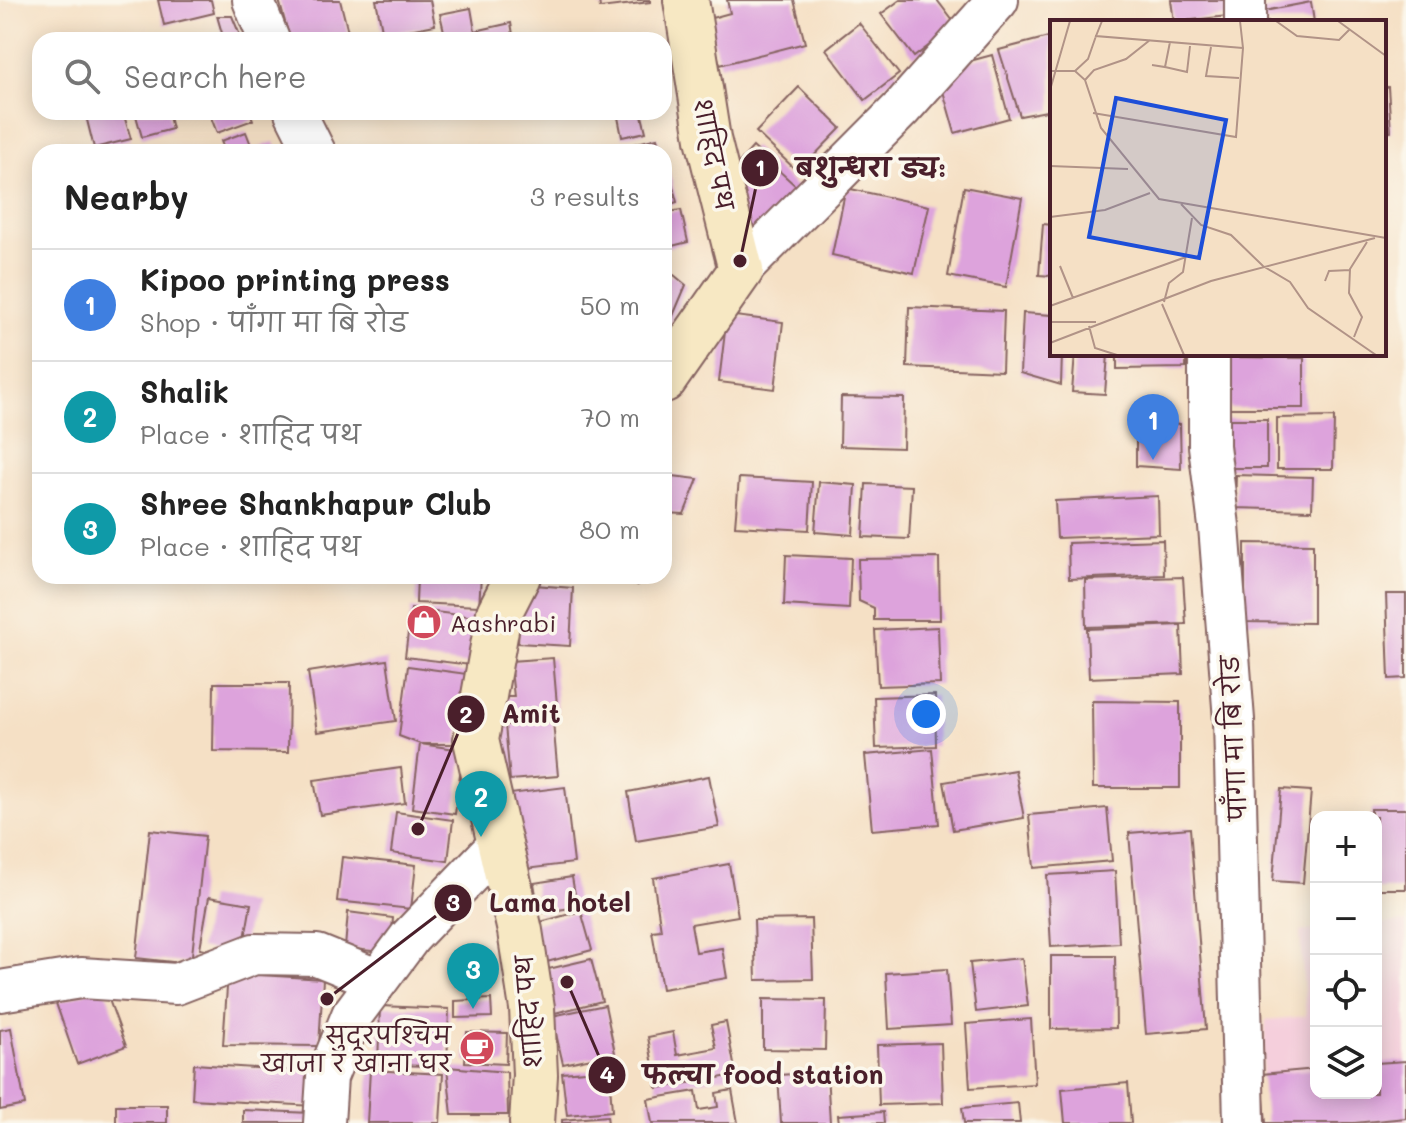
<!DOCTYPE html>
<html lang="en">
<head>
<meta charset="utf-8">
<style>
  body { margin:0; font-family:Mali,"Playpen Sans Deva",sans-serif; background:#f6f6f6; color:#222 }
  .controls { position:absolute; right:24px; bottom:24px; display:grid; overflow:hidden; border-radius:16px; box-shadow:0 4px 20px #0003 }
  .controls button { width:72px; height:72px; display:grid; place-items:center; padding:0; border:0; border-bottom:2px solid #e0e0e0; background:#fff; color:#222; font:40px sans-serif }
  .you { position:absolute; left:926px; top:714px; width:28px; height:28px; margin:-20px; border:6px solid #fff; border-radius:50%; background:#1a73e8; box-shadow:0 0 0 12px #1a73e833 }
  .badge { display:grid; place-items:center; width:52px; height:52px; border-radius:50%; background:#d1495b; color:#fff; font-size:26px; font-weight:700 }
  .pin { position:absolute; translate:-50% -66px; filter:drop-shadow(0 2px 4px #0008) }
  .pin::after { content:''; position:absolute; top:42px; width:28px; height:24px; background:inherit; clip-path:polygon(0 0,100% 0,50% 100%) }
  .list { margin:0; padding:0; list-style:none }
  h2 { display:flex; justify-content:space-between; align-items:center; height:104px; margin:0; padding:0 32px; font-size:34px }
  h2 small { font-size:26px; font-weight:400; color:#767676 }
  .list li { display:grid; grid-template-columns:52px 1fr auto; gap:24px; align-items:center; box-sizing:border-box; height:112px; padding:0 32px; border-top:2px solid #e0e0e0 }
  .list b { display:block; font-size:30px; white-space:nowrap }
  .list p { margin:0; font-size:26px; white-space:nowrap; color:#767676 }
  .list em { font-size:26px; font-style:normal; color:#767676 }
  .icon { flex:none; width:44px; height:44px; fill:none; stroke:currentColor; stroke-width:2; stroke-linecap:round; stroke-linejoin:round }
  .map { position:relative; flex:none; width:1406px; height:1123px; overflow:hidden }
  .search { position:absolute; background:#fff; box-shadow:0 4px 20px #0003; left:32px; top:32px; width:640px; height:88px; display:flex; align-items:center; gap:20px; box-sizing:border-box; padding:0 28px; border-radius:24px; color:#767676; font-size:30px }
  .panel { position:absolute; background:#fff; box-shadow:0 4px 20px #0003; left:32px; top:144px; width:640px; height:440px; border-radius:24px }
  .map>svg:first-child { display:block }
</style>
</head>
<body>
<div class="map">
<svg width="1406" height="1123" viewBox="0 0 1406 1123">
  <rect width="100%" height="100%" fill="#fbf7ec"/>
  <filter id="ink" filterUnits="userSpaceOnUse"><feTurbulence type="fractalNoise" baseFrequency=".0125" numOctaves="2"/><feDisplacementMap in="SourceGraphic" scale="16" xChannelSelector="R" yChannelSelector="G"/><feConvolveMatrix kernelMatrix="1 2 1 2 8 2 1 2 1" color-interpolation-filters="sRGB"/></filter>
  <filter id="wash" filterUnits="userSpaceOnUse"><feTurbulence type="fractalNoise" baseFrequency=".006" numOctaves="4" result="noise"/><feDisplacementMap in="SourceGraphic" scale="32" xChannelSelector="R" yChannelSelector="G"/><feGaussianBlur stdDeviation="1.8" result="paint"/><feColorMatrix in="noise" values="0 0 0 0 0 0 0 0 0 0 0 0 0 0 0 0 0 1.4 0 .05"/><feComposite in="paint" operator="in"/></filter>
  <g filter="url(#wash)">
    <rect width="100%" height="100%" fill="#f5e0c5"/>
    <path fill="#f5cfdc" d="M1406 922V1123H1266L1262 1074 1266 1020 1306 1016 1300 932 1316 930V1093H1376V924Z"/>
    <g id="blocks">
      <g fill="#dda3dc">
        <path d="M158 0H211L214 13 164 25Z"/>
        <path d="M279 0H340L350 40H290Z"/>
        <path d="M376 0H430L435 25 383 35Z"/>
        <path d="M599 0H650V2L600 8Z"/>
        <path d="M727 0H794L805 43 720 65 708 19 730 13Z"/>
        <path d="M900 0H937L956 25 914 57 881 14Z"/>
        <path d="M1171 0H1226L1228 16 1174 22Z"/>
        <path d="M1311 2 1314 22H1261L1259 12Z"/>
        <path d="M471 8 475 31 511 23 514 40H446L440 14Z"/>
        <path d="M217 16H232L242 40H224Z"/>
        <path d="M859 23 899 74 865 100 826 49Z"/>
        <path d="M1052 36V110L1020 116 999 50Z"/>
        <path d="M992 55 1009 118 955 133 937 70Z"/>
        <path d="M799 87 841 128 798 172 756 132Z"/>
        <path d="M1384 87H1388L1391 132 1384 133Z"/>
        <path d="M85 112H123L131 139 94 148Z"/>
        <path d="M135 112H168L172 129 142 137Z"/>
        <path d="M209 112H250L253 120 217 133Z"/>
        <path d="M617 112H641L646 132 622 137Z"/>
        <path d="M246 132 253 150 274 142 279 152H225L221 141Z"/>
        <path d="M657 138 661 152H607V151Z"/>
        <path d="M753 147 798 188 745 241 728 175Z"/>
        <path d="M669 172 677 202 664 206V174Z"/>
        <path d="M964 187 1022 198 1006 287 948 276Z"/>
        <path d="M846 188 929 206 914 273 832 255Z"/>
        <path d="M681 210 688 242 664 248V213Z"/>
        <path d="M1043 224 1052 225V276L1039 275Z"/>
        <path d="M674 275 686 285 667 330 664 328V278Z"/>
        <path d="M909 307 1004 311 1002 371 907 367Z"/>
        <path d="M1023 313 1052 315V354H1062L1061 385 1020 373Z"/>
        <path d="M727 315 783 322 775 389 719 382Z"/>
        <path d="M1075 354H1108L1105 394 1072 392Z"/>
        <path d="M1117 354H1186V368L1117 369Z"/>
        <path d="M1229 357 1304 358V408H1229Z"/>
        <path d="M841 397 904 398 903 448 840 446Z"/>
        <path d="M1334 417 1333 469H1277V418Z"/>
        <rect x="1220" y="419" width="47" height="49"/>
        <path d="M1136 420 1180 424 1181 469 1136 466Z"/>
        <path d="M664 475 698 479 684 514 664 513Z"/>
        <path d="M1236 475 1313 477 1312 510 1235 508Z"/>
        <path d="M739 478 812 482 809 530 735 526Z"/>
        <path d="M819 482 856 485 853 535 815 532Z"/>
        <path d="M866 484 912 486 909 539 863 537Z"/>
        <path d="M1158 496 1159 534 1057 538 1055 501Z"/>
        <path d="M1163 540 1164 575 1069 579 1068 543Z"/>
        <path d="M1245 543 1313 544V623L1245 622Z"/>
        <path d="M786 555 851 558 849 609 784 605Z"/>
        <path d="M939 558 940 620H874V608L859 601 858 559Z"/>
        <path d="M417 576H481L479 606 416 603Z"/>
        <path d="M588 576H638L637 585Z"/>
        <path d="M1183 577 1186 624 1086 627 1085 580Z"/>
        <path d="M521 584 573 588 570 646 518 643Z"/>
        <path d="M1386 594H1406V678L1389 679Z"/>
        <path d="M411 609 476 617 470 665 405 657Z"/>
        <path d="M1181 625 1183 674 1089 678 1087 629Z"/>
        <path d="M938 627 940 684 878 686 875 630Z"/>
        <path d="M553 658 558 717 507 721 505 697H514L510 661Z"/>
        <path d="M387 660 396 721 317 732 308 672Z"/>
        <path d="M408 666 467 674 458 744H420L399 736Z"/>
        <path d="M214 683H289L288 752 213 751Z"/>
        <path d="M935 695 936 746 876 748 874 697Z"/>
        <path d="M1092 701 1180 702V788H1093Z"/>
        <path d="M553 721 558 776 510 780 505 725Z"/>
        <path d="M420 744 463 750 455 814 412 808Z"/>
        <path d="M932 749 939 824 872 830 865 755Z"/>
        <path d="M401 768 405 803 320 815 314 780Z"/>
        <path d="M1015 770 1024 818 953 830 944 782Z"/>
        <path d="M709 776 719 827 636 841 628 792Z"/>
        <path d="M565 787 574 863 518 870 510 794Z"/>
        <path d="M1281 789 1311 791 1303 883 1273 881Z"/>
        <path d="M1107 808 1112 861 1034 868 1029 815Z"/>
        <path d="M1371 809H1406V889H1376V817H1371Z"/>
        <path d="M396 812 453 820 448 861 391 853Z"/>
        <path d="M1190 828 1206 1029 1146 1034 1129 833Z"/>
        <path d="M150 830 205 836 191 964 136 958Z"/>
        <path d="M342 857 416 865 411 909 337 901Z"/>
        <path d="M729 864 738 916 691 924 696 952 722 948 727 978 662 989 652 931 661 930 653 878Z"/>
        <path d="M1115 871 1119 943 1051 947 1047 875Z"/>
        <path d="M572 877 577 907 539 913 534 883Z"/>
        <path d="M209 897 251 904 242 956 200 948Z"/>
        <path d="M581 911 592 950 543 963 533 924Z"/>
        <path d="M348 912 393 918 390 953 345 948Z"/>
        <path d="M811 919 813 979 756 980 754 920Z"/>
        <path d="M1051 956H1115L1116 1028 1051 1029Z"/>
        <path d="M1022 958 1028 1006 976 1012 970 963Z"/>
        <path d="M591 959 602 1001 551 1014 540 971Z"/>
        <path d="M947 969 951 1025 889 1029 886 973Z"/>
        <path d="M228 973 323 979 319 1046 223 1045Z"/>
        <path d="M104 986 126 1046 77 1064 56 1003Z"/>
        <path d="M491 999 492 1017 455 1018V1001Z"/>
        <path d="M763 999 826 1000 825 1050 763 1049Z"/>
        <path d="M605 1005 615 1053 563 1064 552 1016Z"/>
        <path d="M380 1006 449 1009 447 1067 378 1064Z"/>
        <path d="M1031 1019 1035 1084 970 1088 966 1024Z"/>
        <path d="M726 1022 736 1075 657 1088 648 1037 673 1032 677 1055 716 1048 711 1025Z"/>
        <path d="M11 1028 25 1105 0 1110V1030Z"/>
        <path d="M467 1032 507 1033 506 1064 465 1062Z"/>
        <path d="M941 1043 943 1103 879 1105 877 1045Z"/>
        <path d="M1406 1061V1118L1354 1123H1266L1262 1074 1316 1069V1093H1376V1063Z"/>
        <path d="M194 1064 315 1072 313 1106 192 1099Z"/>
        <path d="M447 1067 507 1072 508 1115H452Z"/>
        <path d="M609 1069 612 1111 567 1115 562 1073Z"/>
        <path d="M370 1070 443 1074 440 1123H367Z"/>
        <path d="M827 1072 830 1123H781L778 1075Z"/>
        <path d="M1128 1083 1131 1123H1065L1062 1089Z"/>
        <path d="M732 1090 738 1123H652L648 1099 696 1091 699 1110 718 1107 716 1093Z"/>
        <path d="M1018 1103 1020 1123H964L962 1108Z"/>
        <rect x="116" y="1105" width="51" height="18"/>
        <path d="M243 1110 310 1113V1123H243Z"/>
        <path d="M883 1112 884 1123H839L838 1115Z"/>
        <path d="M607 1116 608 1123H562V1120Z"/>
      </g>
    </g>
  </g>
  <g filter="url(#ink)">
    <use href="#blocks" fill-opacity="0" stroke="#866361" stroke-width="2"/>
    <g fill="none" stroke-linecap="round" stroke-linejoin="round">
      <defs>
        <g id="street">
          <path d="M253 0 269 40"/>
          <path d="M1245 0V22"/>
          <path d="M295 112 315 152"/>
          <path d="M741 270 901 109 998 0"/>
          <path d="M1209 354V446L1219 526 1234 720 1244 1123"/>
          <path d="M0 991 81 978 176 984 254 954 317 955 376 979"/>
          <path d="M324 1123 327 1077 352 1015 410 937 499 844"/>
        </g>
        <g id="secondary">
          <path d="M664 380 741 270 708 139 686 0"/>
          <path d="M518 576 499 613 476 740 520 931 532 1008 535 1075 532 1123"/>
        </g>
      </defs>
      <use href="#street" stroke="#866361" stroke-width="44"/>
      <use href="#secondary" stroke="#866361" stroke-width="48"/>
      <use href="#street" stroke="#fff" stroke-width="40"/>
      <use href="#secondary" stroke="#f7e8c3" stroke-width="44"/>
    </g>
  </g>
  <defs>
    <symbol id="shop-disc" viewBox="-11 -11 22 22"><circle r="9.5" fill="#d1495b" stroke="#fbf7ec"/><path d="M-5-2.5h2.3a2.7 3.5 0 0 1 5.4 0H5L5.5 6h-11ZM-1.5-2.5h3a1.5 2.3 0 0 0-3 0Z" fill="#fff"/></symbol>
    <symbol id="cafe-disc" viewBox="-11 -11 22 22"><circle r="9.5" fill="#d1495b" stroke="#fbf7ec"/><path d="M-5.5-4.5H6V0H3Q3 3.5 0 3.5H-2.5Q-5.5 3.5-5.5 0ZM3-3.2v2h1.7v-2ZM-6 4.5H4V6H-6Z" fill="#fff"/></symbol>
  </defs>
  <g fill-rule="evenodd">
    <use href="#shop-disc" x="404" y="602" width="40" height="40"/>
    <use href="#cafe-disc" x="457" y="1028" width="40" height="40"/>
  </g>
  <g text-anchor="middle" dominant-baseline="central" stroke-width="7" stroke-linejoin="round" paint-order="stroke">
    <g font-size="24" fill="#4a1f2b" stroke="#fbf7ec">
      <text transform="translate(714 154) rotate(78)">शाहिद पथ</text>
      <text transform="translate(1233 738) rotate(-93)">पाँगा मा बि रोड</text>
      <text transform="translate(528 1012) rotate(-95)">शाहिद पथ</text>
    </g>
    <g font-size="24" fill="#4a1f2b" stroke="#fbf7ec" text-anchor="start">
      <text x="450" y="622">Aashrabi</text>
      <text x="451" y="1034" text-anchor="end">सुदूरपश्चिम<tspan x="451" dy="28">खाजा र खाना घर</tspan></text>
    </g>
  </g>
  <g transform="translate(1050 20)">
    <rect width="336" height="336" fill="#f5e0c5"/>
    <path fill="none" stroke="#b19387" stroke-width="2" d="M52 1 46 16 193 28M226 1 247 16 289 20 299 10M288 1 336 36M161 27 156 56 189 58M102 45 115 47 120 22M115 47 137 52 140 26M0 51H25L35 60 51 108 109 179 336 218M25 51 38 39 46 16M35 60 44 50 76 39 100 20M0 70 20 1M43 93 186 117 193 28 190 1M0 146 78 149M131 184 151 205 181 215 213 246 240 262 258 288 326 335M0 197 55 190 100 173M10 246 23 278M275 261 279 251 300 250M114 282 119 263 133 252 142 198M112 284 134 335M0 286 136 237M0 302H46M39 306 45 328 67 335M304 317 312 297 299 273 300 249 317 222M0 323 161 261 325 218"/>
    <path fill="#1d4ed8" fill-opacity="0.15" stroke="#1d4ed8" stroke-width="4" d="M66 78 176 100 149 238 39 217Z"/>
    <rect width="336" height="336" fill="none" stroke="#4a1f2b" stroke-width="4"/>
  </g>
  <path fill="none" stroke="#4a1f2b" stroke-width="3" d="M740 261L760 168M418 829L466 714M327 999L453 903M567 982L607 1075"/>
  <g fill="#4a1f2b" stroke="#fbf7ec" stroke-width="3">
    <circle cx="740" cy="261" r="8"/>
    <circle cx="418" cy="829" r="8"/>
    <circle cx="327" cy="999" r="8"/>
    <circle cx="567" cy="982" r="8"/>
    <circle cx="760" cy="168" r="20"/>
    <circle cx="466" cy="714" r="20"/>
    <circle cx="453" cy="903" r="20"/>
    <circle cx="607" cy="1075" r="20"/>
  </g>
  <g font-size="24" text-anchor="middle" font-weight="bold" fill="#fff">
    <text x="760" y="176">1</text>
    <text x="466" y="723">2</text>
    <text x="453" y="911">3</text>
    <text x="607" y="1083">4</text>
  </g>
  <g font-size="26" text-anchor="middle" font-weight="bold" fill="#4a1f2b" stroke="#fbf7ec" stroke-width="7" stroke-linejoin="round" paint-order="stroke">
    <text x="871" y="177">बशुन्धरा ड्य:</text>
    <text x="531" y="723">Amit</text>
    <text x="560" y="912">Lama hotel</text>
    <text x="763" y="1084">फल्चा food station</text>
  </g>
</svg>
<div class="controls">
<button>+</button>
<button>−</button>
<button><svg class="icon" aria-label="locate" viewBox="0 0 24 24"><circle cx="12" cy="12" r="6"/><path d="M12 2v4M12 18v4M2 12h4M18 12h4"/></svg></button>
<button><svg class="icon" aria-label="layers" viewBox="0 0 24 24"><path d="M12 4l9 5-9 5-9-5zM3 14l9 5 9-5"/></svg></button>
</div>
<div class="you"></div>
<div class="pin badge" style="left:1153px;top:460px;background:#3f7fe0">1</div>
<div class="pin badge" style="left:481px;top:837px;background:#0f9aa8">2</div>
<div class="pin badge" style="left:473px;top:1009px;background:#0f9aa8">3</div>
<div class="search"><svg class="icon" aria-label="search" viewBox="0 0 24 24"><circle cx="10" cy="10" r="6"/><path d="M15 15l6 6"/></svg>Search here</div>
<section class="panel">
<h2>Nearby<small>3 results</small></h2>
<ul class="list">
<li><span class="badge" style="background:#3f7fe0">1</span><div><b>Kipoo printing press</b><p>Shop · पाँगा मा बि रोड</p></div><em>50 m</em></li>
<li><span class="badge" style="background:#0f9aa8">2</span><div><b>Shalik</b><p>Place · शाहिद पथ</p></div><em>70 m</em></li>
<li><span class="badge" style="background:#0f9aa8">3</span><div><b>Shree Shankhapur Club</b><p>Place · शाहिद पथ</p></div><em>80 m</em></li>
</ul>
</section>
</div>
</body>
</html>
